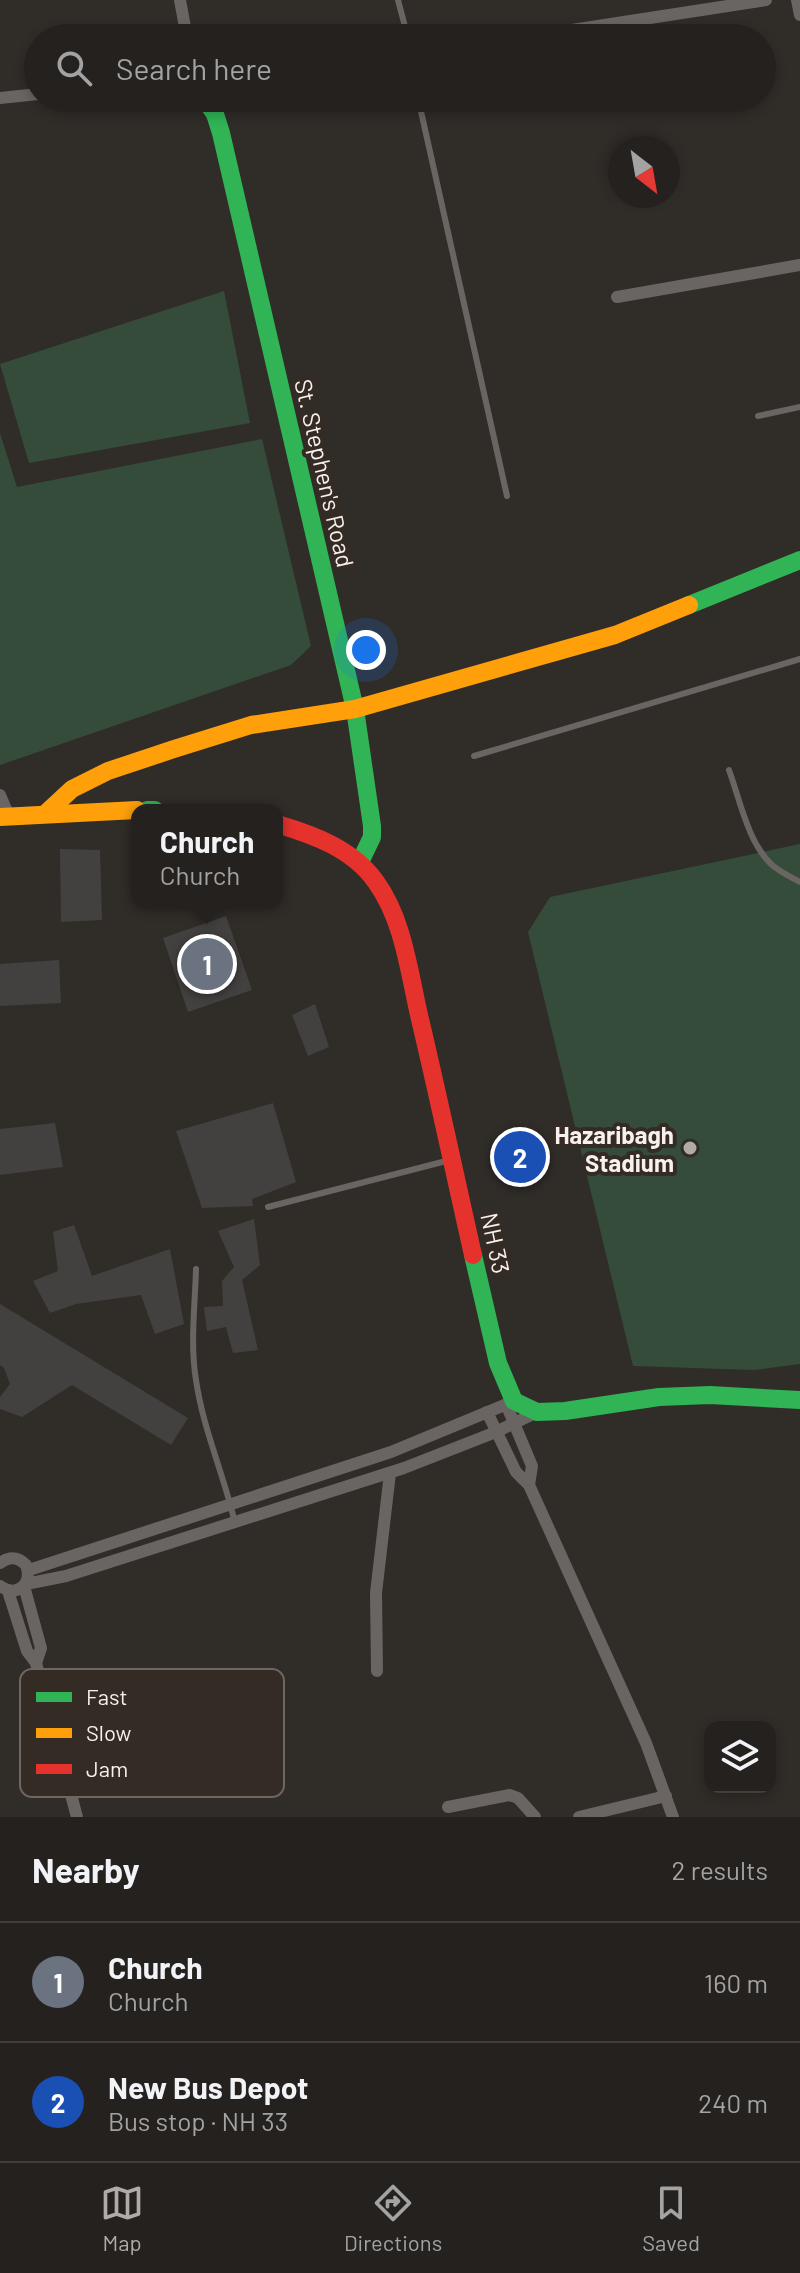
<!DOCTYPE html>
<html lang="en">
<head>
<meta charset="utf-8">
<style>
  body { margin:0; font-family:Barlow,sans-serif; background:#2c2927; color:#f1f3f6 }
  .controls { position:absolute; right:24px; bottom:24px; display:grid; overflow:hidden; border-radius:16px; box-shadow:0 4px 12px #0003 }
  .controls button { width:72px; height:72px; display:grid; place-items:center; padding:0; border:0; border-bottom:2px solid #413e3c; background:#24211e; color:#f1f3f6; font:40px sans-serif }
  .compass { position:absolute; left:608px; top:136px; width:72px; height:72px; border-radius:50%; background:#24211e; box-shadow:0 4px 12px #0003; rotate:149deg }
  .you { position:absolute; left:366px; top:650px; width:28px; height:28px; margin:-20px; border:6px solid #fff; border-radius:50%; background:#1a73e8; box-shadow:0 0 0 12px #1a73e833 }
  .badge { display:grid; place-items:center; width:52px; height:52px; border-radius:50%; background:#b1aba7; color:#fff; font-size:26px; font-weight:700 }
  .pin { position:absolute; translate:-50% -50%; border:4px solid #fff; box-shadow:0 2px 8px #0006 }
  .popup { position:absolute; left:131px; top:804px; width:152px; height:104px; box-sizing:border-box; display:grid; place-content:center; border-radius:16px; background:#24211e; filter:drop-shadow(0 2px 6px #0005); font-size:26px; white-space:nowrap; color:#a3a3a4 }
  .popup b { font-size:30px; color:#f1f3f6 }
  .popup::after { content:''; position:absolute; left:50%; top:100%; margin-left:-16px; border:16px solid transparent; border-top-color:#24211e }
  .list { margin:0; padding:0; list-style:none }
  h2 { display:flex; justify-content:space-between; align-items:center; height:104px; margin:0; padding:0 32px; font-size:34px }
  h2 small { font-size:26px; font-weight:400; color:#a3a3a4 }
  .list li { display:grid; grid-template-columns:52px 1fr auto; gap:24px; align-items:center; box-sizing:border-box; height:120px; padding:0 32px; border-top:2px solid #413e3c }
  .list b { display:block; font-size:30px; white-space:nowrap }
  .list p { margin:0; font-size:26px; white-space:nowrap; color:#a3a3a4 }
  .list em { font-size:26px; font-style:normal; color:#a3a3a4 }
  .icon { flex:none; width:44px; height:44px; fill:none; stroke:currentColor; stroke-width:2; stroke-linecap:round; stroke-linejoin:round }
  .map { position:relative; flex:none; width:800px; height:1817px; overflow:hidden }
  .search { position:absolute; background:#24211e; box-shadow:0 4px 12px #0003; left:24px; right:24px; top:24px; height:88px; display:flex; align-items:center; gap:20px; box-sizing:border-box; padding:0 28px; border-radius:44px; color:#a3a3a4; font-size:30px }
  .sheet { height:344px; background:#24211e }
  nav { display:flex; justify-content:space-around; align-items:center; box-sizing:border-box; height:112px; border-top:2px solid #413e3c; background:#24211e; font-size:22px; color:#a3a3a4 }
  nav a { display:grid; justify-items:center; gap:4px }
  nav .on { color:#b1aba7 }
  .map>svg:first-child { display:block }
</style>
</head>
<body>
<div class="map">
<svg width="800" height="1817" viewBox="0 0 800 1817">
  <rect width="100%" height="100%" fill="#302c28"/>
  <g fill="#354c3a">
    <path d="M224 291 250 423 29 463 0 364Z"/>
    <path d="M0 433 17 487 262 439 311 646 291 665 0 765Z"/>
    <path d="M800 844V1364L754 1370 633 1366 528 932 550 897Z"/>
  </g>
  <g fill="#434140">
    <path d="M60 849 100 850 102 920 61 922Z"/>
    <path d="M226 916 252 990 188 1012 163 938Z"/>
    <path d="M59 960 61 1003 0 1006V964Z"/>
    <path d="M315 1004 329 1047 308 1056 292 1015Z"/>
    <path d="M273 1103 296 1182 252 1199 253 1206 202 1208 176 1131Z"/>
    <path d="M55 1123 63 1167 0 1175V1129Z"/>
    <path d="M254 1219 260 1265 242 1280 258 1350 233 1353 226 1327 207 1331 204 1307 223 1306 222 1281 234 1267 218 1231Z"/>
    <path d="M74 1225 92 1276 170 1249 184 1324 155 1334 141 1295 76 1304 50 1313 33 1281 58 1271 53 1232Z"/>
    <path d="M0 1304 188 1418 171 1445 72 1385 22 1417 0 1409V1397L10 1384 4 1368 0 1365Z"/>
  </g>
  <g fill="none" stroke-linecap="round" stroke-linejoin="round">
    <g stroke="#6a6562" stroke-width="6">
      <path d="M398 0 408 38"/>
      <path d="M418 98 507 496"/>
      <path d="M758 416 800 407"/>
      <path d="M474 756 800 659"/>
      <path d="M729 770C740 800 748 843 772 865 780 872 791 877 800 882"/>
      <path d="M268 1207 450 1160"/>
      <path d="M196 1269C195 1306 190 1344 196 1380 203 1429 224 1475 235 1523"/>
      <path d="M71 1789 211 1757"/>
    </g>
    <g stroke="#6a6562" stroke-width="12">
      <path d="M180 0 187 38"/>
      <path d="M797 0 800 15"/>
      <path d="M520 38 766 0"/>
      <path d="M0 98 38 94"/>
      <path d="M617 297 800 265"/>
      <path d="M0 795 9 816"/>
      <path d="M506 1404 532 1466 529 1485"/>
      <path d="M487 1412 516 1472 529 1485 646 1743 673 1817"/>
      <path d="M0 1563C10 1556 18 1557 26 1565 33 1584 17 1598 0 1586"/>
      <path d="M29 1570 391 1452 514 1401"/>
      <path d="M26 1584 66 1576 404 1468 496 1432 537 1412"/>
      <path d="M24 1586 41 1648 36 1663"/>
      <path d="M8 1591 27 1651 36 1663 77 1817"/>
      <path d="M377 1671 376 1593 390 1473"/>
      <path d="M448 1807 510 1795 518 1798 535 1817"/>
      <path d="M579 1817 666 1796"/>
    </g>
    <g stroke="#30b455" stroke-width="18">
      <path d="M204 98 215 114 221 133 355 709 372 826V837L360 862"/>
      <path d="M689 605 800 560"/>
      <path d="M147 810H155"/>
      <path d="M473 1255 498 1363 514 1401 537 1412 565 1411 659 1397 710 1395 800 1400"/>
    </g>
    <g stroke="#ff9f0a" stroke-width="18">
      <path d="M45 814 72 789 108 771 174 749 251 725 355 709 615 635 689 605"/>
      <path d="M0 817 137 810"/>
    </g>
    <path stroke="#e5322d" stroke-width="18" d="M277 824C314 835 353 849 376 882 403 919 409 971 419 1015 438 1095 455 1175 473 1255"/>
  </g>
  <circle fill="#b1aba7" stroke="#342b24" stroke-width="3" cx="690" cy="1148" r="8"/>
  <g text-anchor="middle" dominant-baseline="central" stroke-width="8" stroke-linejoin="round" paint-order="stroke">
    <g font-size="24" fill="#f7f0ec" stroke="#342b24">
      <text transform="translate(325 473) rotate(77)">St. Stephen's Road</text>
      <text transform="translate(496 1243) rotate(78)">NH 33</text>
    </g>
    <g font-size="24" font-weight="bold" fill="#f7f0ec" stroke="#342b24" text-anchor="end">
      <text x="674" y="1134">Hazaribagh<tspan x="674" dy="28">Stadium</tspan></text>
    </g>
  </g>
  <rect x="20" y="1669" width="264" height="128" rx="12" fill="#342b24" stroke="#6e6660" stroke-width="2"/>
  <rect x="36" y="1692" width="36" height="10" fill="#30b455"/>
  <rect x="36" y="1728" width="36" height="10" fill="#ff9f0a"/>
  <rect x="36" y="1764" width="36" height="10" fill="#e5322d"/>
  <g font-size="22" fill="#f7f0ec">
    <text x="86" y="1705">Fast</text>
    <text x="86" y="1741">Slow</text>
    <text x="86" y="1777">Jam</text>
  </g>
</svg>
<div class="controls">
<button><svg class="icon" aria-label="layers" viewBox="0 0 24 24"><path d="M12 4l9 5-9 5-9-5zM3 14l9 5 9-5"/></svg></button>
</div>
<svg class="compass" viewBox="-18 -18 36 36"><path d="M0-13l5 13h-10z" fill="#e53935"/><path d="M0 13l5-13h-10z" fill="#a3a3a4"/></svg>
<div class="you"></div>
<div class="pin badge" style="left:207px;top:964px;background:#6b7280">1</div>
<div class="popup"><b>Church</b>Church</div>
<div class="pin badge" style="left:520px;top:1157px;background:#1a4fb4">2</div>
<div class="search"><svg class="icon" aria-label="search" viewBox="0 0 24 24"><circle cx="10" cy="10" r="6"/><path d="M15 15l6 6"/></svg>Search here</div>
</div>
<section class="sheet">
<h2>Nearby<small>2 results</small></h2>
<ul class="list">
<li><span class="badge" style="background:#6b7280">1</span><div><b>Church</b><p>Church</p></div><em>160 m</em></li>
<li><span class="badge" style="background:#1a4fb4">2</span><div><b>New Bus Depot</b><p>Bus stop · NH 33</p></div><em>240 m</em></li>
</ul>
</section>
<nav>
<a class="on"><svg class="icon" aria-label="map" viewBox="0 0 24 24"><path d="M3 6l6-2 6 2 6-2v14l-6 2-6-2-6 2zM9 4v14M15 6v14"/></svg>Map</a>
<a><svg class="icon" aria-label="directions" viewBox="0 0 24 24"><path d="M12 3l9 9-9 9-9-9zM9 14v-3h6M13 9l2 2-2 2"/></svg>Directions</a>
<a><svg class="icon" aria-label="saved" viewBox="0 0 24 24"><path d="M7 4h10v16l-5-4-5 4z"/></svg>Saved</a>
</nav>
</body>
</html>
